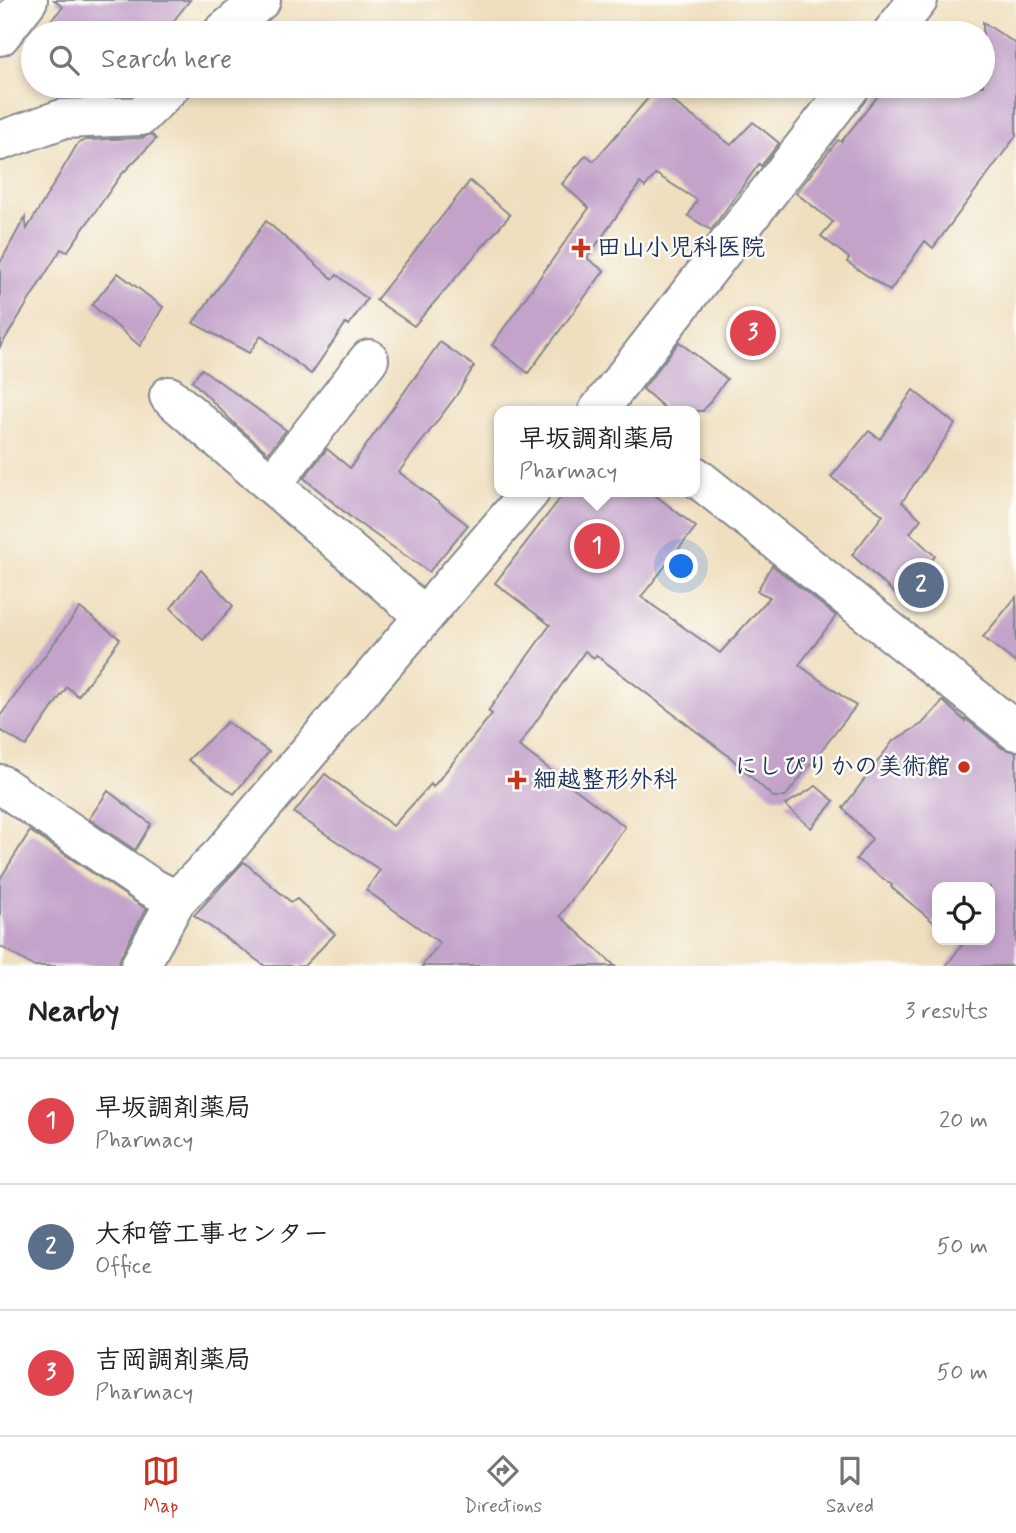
<!DOCTYPE html>
<html lang="en">
<head>
<meta charset="utf-8">
<style>
  body { margin:0; font-family:Mynerve,"Klee One",sans-serif; background:#f2f2f2; color:#222 }
  .controls { position:absolute; right:21px; bottom:21px; display:grid; overflow:hidden; border-radius:14px; box-shadow:0 4px 10px #0003 }
  .controls button { width:63px; height:63px; display:grid; place-items:center; padding:0; border:0; border-bottom:2px solid #e0e0e0; background:#fff; color:#222; font:35px sans-serif }
  .you { position:absolute; left:682px; top:567px; width:24px; height:24px; margin:-18px; border:5px solid #fff; border-radius:50%; background:#1a73e8; box-shadow:0 0 0 10px #1a73e833 }
  .badge { display:grid; place-items:center; width:46px; height:46px; border-radius:50%; background:#c8321e; color:#fff; font-size:23px; font-weight:700 }
  .pin { position:absolute; translate:-50% -50%; border:4px solid #fff; box-shadow:0 2px 7px #0006 }
  .popup { position:absolute; left:494px; top:406px; width:206px; height:91px; box-sizing:border-box; display:grid; place-content:center; border-radius:14px; background:#fff; filter:drop-shadow(0 2px 5px #0005); font-size:23px; white-space:nowrap; color:#767676 }
  .popup b { font-size:26px; color:#222 }
  .popup::after { content:''; position:absolute; left:50%; top:100%; margin-left:-14px; border:14px solid transparent; border-top-color:#fff }
  .list { margin:0; padding:0; list-style:none }
  h2 { display:flex; justify-content:space-between; align-items:center; height:91px; margin:0; padding:0 28px; font-size:30px }
  h2 small { font-size:23px; font-weight:400; color:#767676 }
  .list li { display:grid; grid-template-columns:46px 1fr auto; gap:21px; align-items:center; box-sizing:border-box; height:126px; padding:0 28px; border-top:2px solid #e0e0e0 }
  .list b { display:block; font-size:26px; white-space:nowrap }
  .list p { margin:0; font-size:23px; white-space:nowrap; color:#767676 }
  .list em { font-size:23px; font-style:normal; color:#767676 }
  .icon { flex:none; width:38px; height:38px; fill:none; stroke:currentColor; stroke-width:2; stroke-linecap:round; stroke-linejoin:round }
  .map { position:relative; flex:none; width:1016px; height:966px; overflow:hidden }
  .search { position:absolute; background:#fff; box-shadow:0 4px 10px #0003; left:21px; right:21px; top:21px; height:77px; display:flex; align-items:center; gap:18px; box-sizing:border-box; padding:0 24px; border-radius:38px; color:#767676; font-size:26px }
  .sheet { height:469px; background:#fff }
  nav { display:flex; justify-content:space-around; align-items:center; box-sizing:border-box; height:98px; border-top:2px solid #e0e0e0; background:#fff; font-size:19px; color:#767676 }
  nav a { display:grid; justify-items:center; gap:4px }
  nav .on { color:#c8321e }
  .map>svg:first-child { display:block }
</style>
</head>
<body>
<div class="map">
<svg width="1016" height="966" viewBox="0 0 1016 966">
  <rect width="100%" height="100%" fill="#fdfcf7"/>
  <filter id="ink" filterUnits="userSpaceOnUse"><feTurbulence type="fractalNoise" baseFrequency=".0143" numOctaves="2"/><feDisplacementMap in="SourceGraphic" scale="14" xChannelSelector="R" yChannelSelector="G"/><feConvolveMatrix kernelMatrix="1 2 1 2 8 2 1 2 1" color-interpolation-filters="sRGB"/></filter>
  <filter id="wash" filterUnits="userSpaceOnUse"><feTurbulence type="fractalNoise" baseFrequency=".00686" numOctaves="4" result="noise"/><feDisplacementMap in="SourceGraphic" scale="28" xChannelSelector="R" yChannelSelector="G"/><feGaussianBlur stdDeviation="1.57" result="paint"/><feColorMatrix in="noise" values="0 0 0 0 0 0 0 0 0 0 0 0 0 0 0 0 0 1.4 0 .05"/><feComposite in="paint" operator="in"/></filter>
  <g filter="url(#wash)">
    <rect width="100%" height="100%" fill="#efdfbf"/>
    <g id="blocks">
      <g fill="#c3a3ca">
        <path d="M54 0H190L164 33H96L86 25 80 33H39L63 7Z"/>
        <path d="M983 22 1016 44V136L933 248 925 241 890 291 847 262 849 258 821 236 833 222 796 193 838 140 841 142 886 86H983Z"/>
        <path d="M656 89 731 145 753 122 779 143 761 166 759 164 711 230 688 216 697 200 656 174 645 187 640 183 587 258 604 271 528 373 492 345 589 208 562 184 586 155 594 161Z"/>
        <path d="M151 134 156 139 121 175 67 252 61 249 0 347V263L25 217 27 229 78 143 86 140 142 138Z"/>
        <path d="M470 181 510 215 414 326 376 300Z"/>
        <path d="M266 221 333 279 337 275 367 299 349 325 346 323 311 374 261 336 249 353 193 323Z"/>
        <path d="M118 273 163 307 140 346 92 305Z"/>
        <path d="M440 342 474 366 456 396 399 472 468 525 429 572 354 520 304 478 327 449 350 468Z"/>
        <path d="M679 342 727 379 703 411H668L643 389Z"/>
        <path d="M202 369 286 430 268 453 235 424 192 381Z"/>
        <path d="M913 390 955 424 902 502 921 519 910 533 935 556 902 600 852 555 883 515 831 477 869 431 880 439Z"/>
        <path d="M565 492H651L696 527 641 597 720 653 770 597 757 591 772 565 836 616 799 665 856 706 785 797H773L730 757 596 655 594 658 585 651 519 746 625 827 560 916 615 966H422L440 943 366 890 380 870 294 813 325 774 393 826 431 784 433 787 492 714 488 711 550 625 495 583Z"/>
        <path d="M201 570 233 606 203 640 171 608Z"/>
        <path d="M1016 597V663L983 637Z"/>
        <path d="M80 608 120 639 78 696 67 687 26 746 0 730V716Z"/>
        <path d="M943 701 965 721 966 719 1002 748 1016 752V966H946L962 945 956 940H990V887H937V925L891 887 892 885 856 859 872 839 843 808 893 741 922 724Z"/>
        <path d="M227 722 269 752 234 794 188 760Z"/>
        <path d="M816 786 834 801 811 828 785 805Z"/>
        <path d="M108 791 151 824 135 850 89 819Z"/>
        <path d="M30 831 146 909 121 956 118 966H33L0 946V879Z"/>
        <path d="M244 862 291 902 297 899 335 934 304 966H265L194 915Z"/>
      </g>
    </g>
  </g>
  <g filter="url(#ink)">
    <use href="#blocks" fill-opacity="0" stroke="#85878e" stroke-width="2"/>
    <g fill="none" stroke-linecap="round" stroke-linejoin="round">
      <defs>
        <g id="minor">
          <path d="M222 33 261 0"/>
          <path d="M892 33 918 0"/>
          <path d="M0 36 28 0"/>
          <path d="M0 141 62 119 141 116 171 86"/>
          <path d="M169 396 424 616"/>
          <path d="M598 411 851 86"/>
          <path d="M695 476 1016 731"/>
          <path d="M272 484 369 359"/>
          <path d="M0 784 149 886 176 900"/>
          <path d="M140 966 176 900 222 854 530 492"/>
        </g>
      </defs>
      <use href="#minor" stroke="#85878e" stroke-width="42"/>
      <use href="#minor" stroke="#fff" stroke-width="38"/>
    </g>
  </g>
  <g fill="#c8321e" stroke="#fdfcf7" stroke-width="2.5">
    <path d="M577.5 237.5h7v7h7v7h-7v7h-7v-7h-7v-7h7z"/>
    <circle cx="964" cy="767" r="7"/>
    <path d="M513.5 769.5h7v7h7v7h-7v7h-7v-7h-7v-7h7z"/>
  </g>
  <g text-anchor="middle" dominant-baseline="central" stroke-width="5" stroke-linejoin="round" paint-order="stroke">
    <g font-size="24" font-weight="bold" fill="#1b2f5e" stroke="#fdfcf7" text-anchor="start">
      <text x="597" y="248">田山小児科医院</text>
      <text x="950" y="767" text-anchor="end">にしぴりかの美術館</text>
      <text x="533" y="780">細越整形外科</text>
    </g>
  </g>
</svg>
<div class="controls">
<button><svg class="icon" aria-label="locate" viewBox="0 0 24 24"><circle cx="12" cy="12" r="6"/><path d="M12 2v4M12 18v4M2 12h4M18 12h4"/></svg></button>
</div>
<div class="you"></div>
<div class="pin badge" style="left:597px;top:546px;background:#e0444e">1</div>
<div class="popup"><b>早坂調剤薬局</b>Pharmacy</div>
<div class="pin badge" style="left:921px;top:585px;background:#5c6f8a">2</div>
<div class="pin badge" style="left:753px;top:333px;background:#e0444e">3</div>
<div class="search"><svg class="icon" aria-label="search" viewBox="0 0 24 24"><circle cx="10" cy="10" r="6"/><path d="M15 15l6 6"/></svg>Search here</div>
</div>
<section class="sheet">
<h2>Nearby<small>3 results</small></h2>
<ul class="list">
<li><span class="badge" style="background:#e0444e">1</span><div><b>早坂調剤薬局</b><p>Pharmacy</p></div><em>20 m</em></li>
<li><span class="badge" style="background:#5c6f8a">2</span><div><b>大和管工事センター</b><p>Office</p></div><em>50 m</em></li>
<li><span class="badge" style="background:#e0444e">3</span><div><b>吉岡調剤薬局</b><p>Pharmacy</p></div><em>50 m</em></li>
</ul>
</section>
<nav>
<a class="on"><svg class="icon" aria-label="map" viewBox="0 0 24 24"><path d="M3 6l6-2 6 2 6-2v14l-6 2-6-2-6 2zM9 4v14M15 6v14"/></svg>Map</a>
<a><svg class="icon" aria-label="directions" viewBox="0 0 24 24"><path d="M12 3l9 9-9 9-9-9zM9 14v-3h6M13 9l2 2-2 2"/></svg>Directions</a>
<a><svg class="icon" aria-label="saved" viewBox="0 0 24 24"><path d="M7 4h10v16l-5-4-5 4z"/></svg>Saved</a>
</nav>
</body>
</html>
